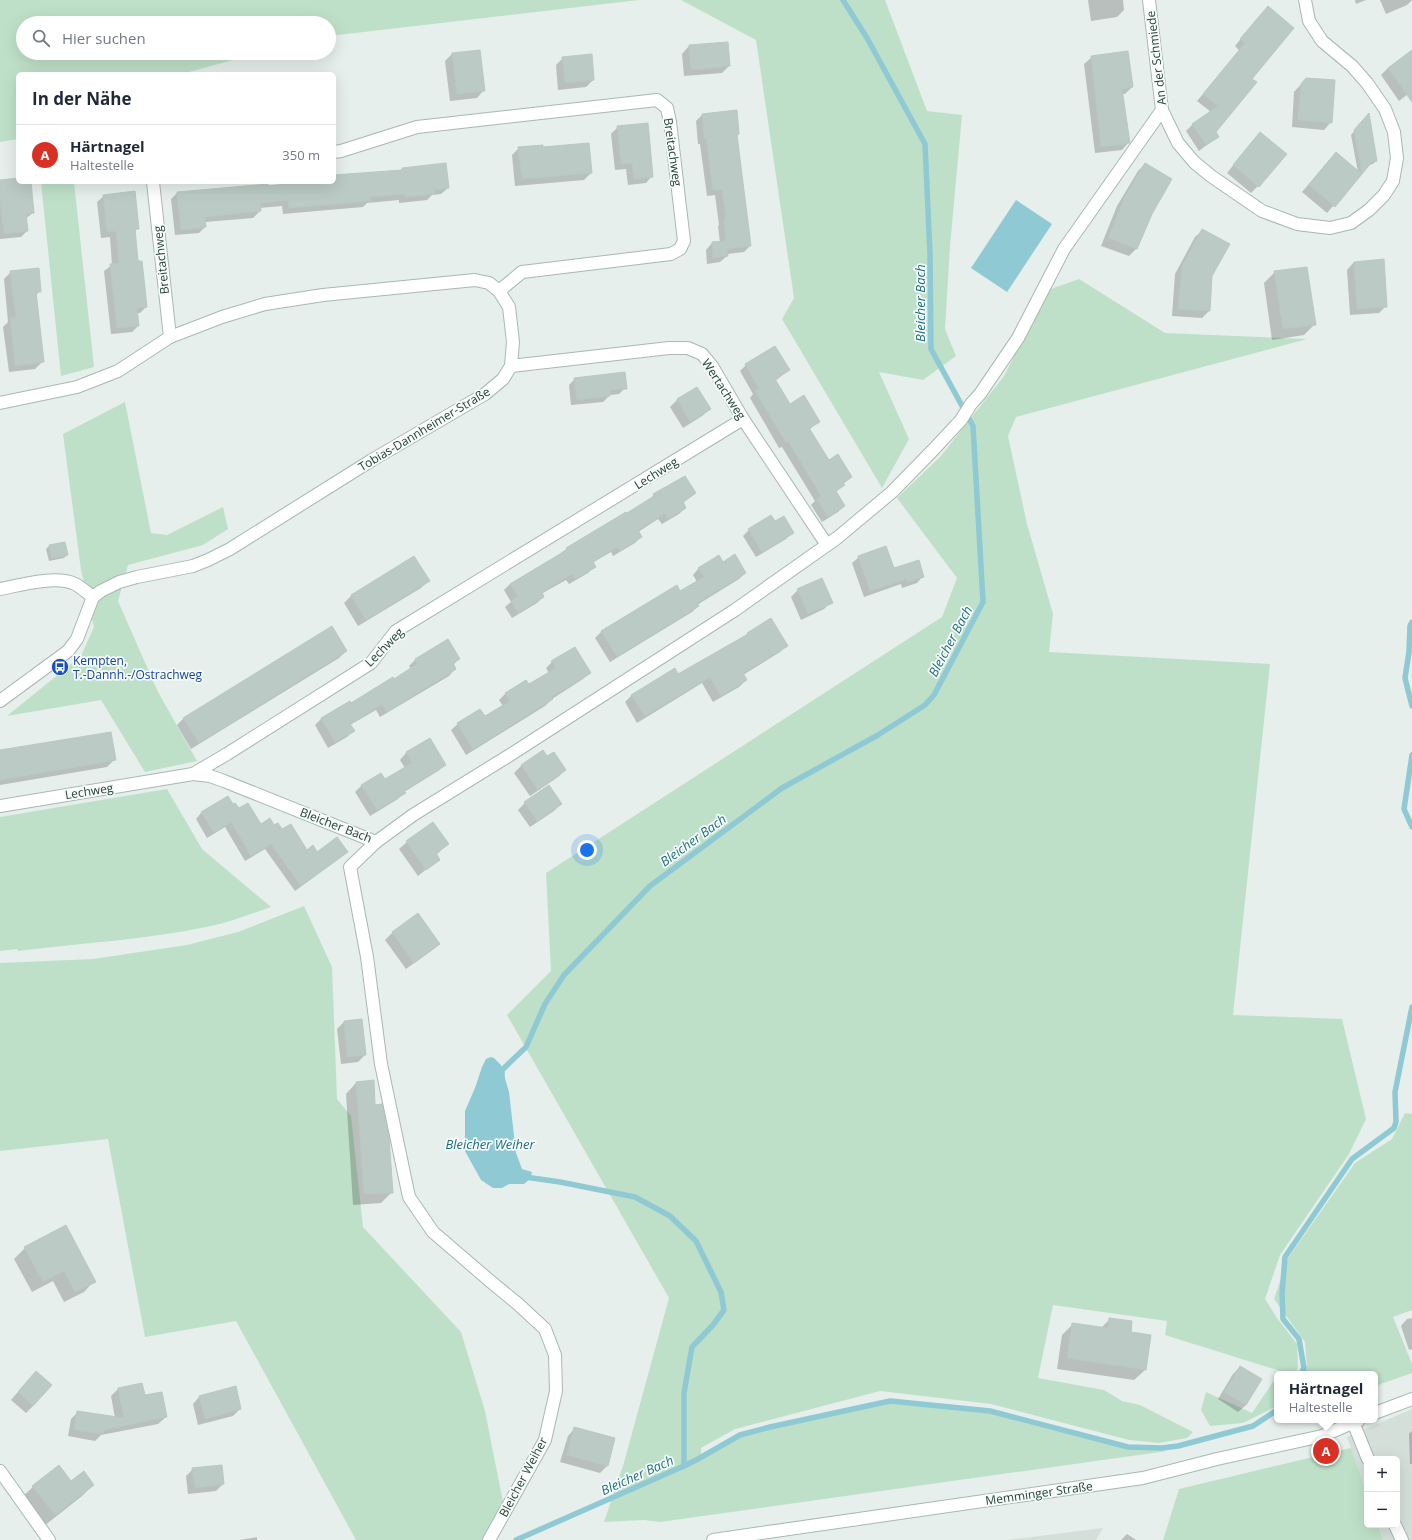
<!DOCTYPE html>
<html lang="de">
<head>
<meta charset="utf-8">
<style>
  body { margin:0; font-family:"Open Sans",sans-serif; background:#f2f2f3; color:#1f2937 }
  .controls { position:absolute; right:12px; bottom:12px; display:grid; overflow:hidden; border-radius:6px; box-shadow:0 4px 16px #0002 }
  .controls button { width:36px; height:36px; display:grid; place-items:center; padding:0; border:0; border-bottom:1px solid #e0e1e3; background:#fff; color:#1f2937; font:20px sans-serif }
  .you { position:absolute; left:587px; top:850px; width:14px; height:14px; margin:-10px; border:3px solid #fff; border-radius:50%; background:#1a73e8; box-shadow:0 0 0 6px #1a73e833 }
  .badge { display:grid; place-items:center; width:26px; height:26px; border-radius:50%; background:#d93025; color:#fff; font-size:13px; font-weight:700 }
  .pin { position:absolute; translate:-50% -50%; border:2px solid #fff; box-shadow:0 1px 4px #0006 }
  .popup { position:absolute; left:1274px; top:1371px; width:104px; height:52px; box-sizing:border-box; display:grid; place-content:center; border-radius:6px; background:#fff; filter:drop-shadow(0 1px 3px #0005); font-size:13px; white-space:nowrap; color:#747a83 }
  .popup b { font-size:15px; color:#1f2937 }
  .popup::after { content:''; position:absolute; left:50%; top:100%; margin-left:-8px; border:8px solid transparent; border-top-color:#fff }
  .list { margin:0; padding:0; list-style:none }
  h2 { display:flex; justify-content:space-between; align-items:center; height:52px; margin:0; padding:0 16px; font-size:17px }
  h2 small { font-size:13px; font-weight:400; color:#747a83 }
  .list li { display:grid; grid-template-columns:26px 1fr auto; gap:12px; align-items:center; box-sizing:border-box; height:60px; padding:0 16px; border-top:1px solid #e0e1e3 }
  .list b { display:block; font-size:15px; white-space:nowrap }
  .list p { margin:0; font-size:13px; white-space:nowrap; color:#747a83 }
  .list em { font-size:13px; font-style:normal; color:#747a83 }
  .icon { flex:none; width:22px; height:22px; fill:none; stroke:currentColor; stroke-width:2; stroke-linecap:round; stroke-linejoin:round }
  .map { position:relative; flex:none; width:1412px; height:1540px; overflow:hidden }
  .search { position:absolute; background:#fff; box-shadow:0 4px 16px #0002; left:16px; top:16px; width:320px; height:44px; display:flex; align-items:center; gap:10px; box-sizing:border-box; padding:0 14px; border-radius:22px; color:#747a83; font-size:15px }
  .panel { position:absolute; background:#fff; box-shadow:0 4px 16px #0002; left:16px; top:72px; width:320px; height:112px; border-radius:6px }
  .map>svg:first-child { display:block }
</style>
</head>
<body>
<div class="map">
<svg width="1412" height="1540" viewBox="0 0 1412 1540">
  <rect width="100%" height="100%" fill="#e6efeb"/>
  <g fill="#d4dfda">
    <path d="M1412 1409V1540H1383L1378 1525H1397V1459H1367V1493L1347 1437Z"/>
    <path d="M1103 1528 1096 1540H1008Z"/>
  </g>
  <g fill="#bfe0c8">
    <path d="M0 0H639L329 36V23H23V53H258L182 74H18V139L0 142Z"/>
    <path d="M681 0H885L927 111 962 115 950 246 945 329 956 356 923 380 879 372 909 439 882 488 782 319 794 298 756 40Z"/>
    <path d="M41 182H74L94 367 61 376Z"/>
    <path d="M1079 279 1165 333 1307 339 1016 417 1008 436 1027 524 1053 614 1049 652 1270 664 1233 1015 1342 1019 1366 1119 1349 1154 1280 1255 1265 1299 1277 1318 1297 1344 1298 1366 1296 1374H1278L1280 1371 1165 1335 1167 1321 1053 1305 1038 1378 1104 1390 1122 1401 1140 1405 1193 1432 1187 1438 1159 1443 1129 1440 991 1404 880 1391 735 1429 701 1448V1457L739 1436 881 1401 990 1411 1128 1445 1167 1451 660 1522 644 1520 604 1522 623 1466 669 1298 507 1015 551 971 546 873 942 617 957 578 897 498 941 456 1004 376 1048 290Z"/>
    <path d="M125 402 151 533 167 535 223 507 228 529 203 545 128 565 118 601 158 692 197 761 145 772 101 700 7 716 81 656 94 627 81 570 63 434Z"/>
    <path d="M167 789 202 849 271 907C250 914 228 923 206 927 144 940 80 943 18 951L17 949 0 951V817Z"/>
    <path d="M304 906 332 967 337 1099 351 1116 363 1227 461 1332 485 1411 503 1502 484 1540H356L236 1321 145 1337 108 1139 0 1151V963L93 959 187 945 238 932Z"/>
    <path d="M1405 1113 1412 1114V1310L1393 1317 1412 1364V1373L1375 1386V1374H1304L1307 1366 1305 1342 1274 1299 1288 1258 1355 1163 1392 1139Z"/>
    <path d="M1277 1376V1406L1243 1423 1210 1426 1201 1410 1206 1392 1252 1413Z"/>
    <path d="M1351 1448 1367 1493V1525H1378L1383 1540H1163L1179 1489Z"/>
  </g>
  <g fill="#8ec9d4">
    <path d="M1016 200 1052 224 1007 292 971 268Z"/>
    <path d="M491 1057 494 1058 501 1065 509 1092 516 1153 522 1169 532 1172 530 1179 524 1184H509L502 1188H493L481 1180 465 1151V1111L475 1088 482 1067 486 1059Z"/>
  </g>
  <g fill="#0003">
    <path d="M1088 0H1123L1124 10 1117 17 1091 21Z"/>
    <path d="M1355 0H1366L1356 4Z"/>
    <path d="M1380 0H1412L1407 5 1386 14Z"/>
    <path d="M1261 14 1251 79 1214 132 1217 137 1199 151 1186 131 1192 125 1211 112 1197 101 1240 51 1235 46Z"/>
    <path d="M727 43 729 66 722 73 684 76 682 54 689 46Z"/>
    <path d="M1412 51V91L1399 101 1381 75 1388 68Z"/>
    <path d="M452 54 484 90 477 98 450 101 445 61Z"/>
    <path d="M1092 57 1132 87 1125 94H1122L1129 142 1122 150 1095 153 1084 64Z"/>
    <path d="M563 58 593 80 586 87 558 90 556 65Z"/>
    <path d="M1306 79 1331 122 1324 130 1292 127 1294 92Z"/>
    <path d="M702 115 738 134 736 136 750 246 744 252 727 254V256L720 262 707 264 706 250 712 243H720L718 226 719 225 715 195 707 196 700 144H698L696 121Z"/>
    <path d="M1365 118 1376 161 1373 164 1368 165 1327 213 1302 192 1329 160 1358 172 1351 135Z"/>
    <path d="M618 127 652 176 646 183 628 185 626 169 615 170 611 134Z"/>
    <path d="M1253 141 1258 186 1251 193 1227 173Z"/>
    <path d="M519 148H543L591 173 584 180 515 186 512 155Z"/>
    <path d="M1145 164 1151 213 1136 249 1129 256 1101 246 1117 206 1138 171Z"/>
    <path d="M403 168 448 188 441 194 432 195 427 200 399 203V200L367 203 363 207 283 214 282 206 259 208 260 211 253 218 205 222V227L199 233 175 235 171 199 177 193 267 187 312 182H334V176L400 171Z"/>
    <path d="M18 179V182H30L33 213 25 219 27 231 21 237 0 239V181Z"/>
    <path d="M104 196 138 228 134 232 137 262 146 307 140 313H137L138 326 132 332 111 334 104 271 112 265 110 237 101 238 97 202Z"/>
    <path d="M1203 230 1211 275 1209 311 1202 318 1172 316 1175 274 1195 237Z"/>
    <path d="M1354 262 1386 306 1379 313 1350 315 1347 270Z"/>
    <path d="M11 272 40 291 35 296 42 362 35 369 9 372 3 327 8 322 4 279Z"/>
    <path d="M1275 272 1315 324 1304 335 1272 340 1264 283Z"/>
    <path d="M775 347 789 370 775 381 790 405 819 421 809 430 829 462 851 477 835 492 844 506 838 512 822 522 811 505 815 501 782 447 779 448 764 422 750 398 753 394 740 371 746 365Z"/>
    <path d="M575 379 625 388 619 394 610 395 603 402 571 405 569 385Z"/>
    <path d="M697 388 710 409 702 416 683 428 670 407 677 400Z"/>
    <path d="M695 493 683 503 685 508 679 514 662 524 658 519 638 532 641 537 635 543 613 556 611 552 592 563 594 567 588 573 569 584 566 580 541 594 543 597 537 603 512 618 505 607 511 602 504 590 510 584 560 555 567 549 627 515 648 501 654 495Z"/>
    <path d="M775 522 793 532 786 539 756 557 743 536 749 530Z"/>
    <path d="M49 546 67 555 64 558 49 561 46 549Z"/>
    <path d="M414 557 428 581 421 588 358 626 344 603 351 596Z"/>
    <path d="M859 557 893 570 923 576 917 583 902 588 901 584 864 597 852 563Z"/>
    <path d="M723 563 745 573 739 579 697 605 698 606 692 612 610 662 595 638 601 632 676 587 680 593 697 582 693 575 699 568Z"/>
    <path d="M798 590 831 602 824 609 801 620 791 597Z"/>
    <path d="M771 619 787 645 780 652 743 675 746 680 739 687 713 702 702 683 637 723 625 702 632 695 678 675 743 638 747 634Z"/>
    <path d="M447 640 459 659 453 665 455 669 449 676 380 717 376 710 350 725 353 731 347 737 328 748 315 725 321 719 349 702 351 705 394 680 411 669 409 666 415 660Z"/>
    <path d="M346 651 339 658 191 749 177 725 184 718Z"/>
    <path d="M552 662 590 673 583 679 552 699 545 706 466 755 451 730 458 724 484 717 503 706 499 700 505 694 528 685 549 673 546 668Z"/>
    <path d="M429 739 445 765 438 771 404 792 398 799 370 816 355 792 362 785 384 781 405 768 400 760 406 753Z"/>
    <path d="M0 751 114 760 107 767 0 785Z"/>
    <path d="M543 751 547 758 565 770 558 777 530 796 514 773 521 766Z"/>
    <path d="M227 797 233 806 238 810 260 825 273 826 282 831 307 851 317 853 346 852 341 857 295 891 265 849 245 861 225 827 207 838 196 819 201 813Z"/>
    <path d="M525 803 561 804 554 811 530 827 518 810Z"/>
    <path d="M433 823 448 844 436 855 439 859 418 876 399 849 407 842Z"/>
    <path d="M392 933 439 944 431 951 406 969 385 940Z"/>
    <path d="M344 1022 365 1055 358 1062 341 1064 337 1029Z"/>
    <path d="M356 1083 374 1106 392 1192 381 1203 353 1205 346 1094Z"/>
    <path d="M25 1248 94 1281 84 1292 64 1302 53 1281 32 1292 14 1259Z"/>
    <path d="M1412 1318V1349L1409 1350 1401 1326 1407 1319Z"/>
    <path d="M1110 1319 1145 1370 1134 1380 1057 1369 1062 1335 1073 1324 1101 1328Z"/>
    <path d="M1240 1367 1246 1405 1238 1412 1218 1399 1233 1374Z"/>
    <path d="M29 1379 33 1406 26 1413 11 1400Z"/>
    <path d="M118 1389 144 1397 166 1417 158 1424 101 1435 95 1441 68 1436 71 1419 78 1412 115 1418 111 1396Z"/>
    <path d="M200 1396 240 1409 233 1416 198 1425 193 1404Z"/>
    <path d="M575 1428 614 1439 607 1466 600 1473 560 1462 568 1436Z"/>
    <path d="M1412 1431V1464H1410L1409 1434Z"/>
    <path d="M193 1469 223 1484 216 1491 188 1494 186 1476Z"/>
    <path d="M71 1482 93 1485 82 1496 44 1526 22 1497 33 1487Z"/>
    <path d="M1127 1534 1136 1540H1121Z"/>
    <path d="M257 1537V1540H240Z"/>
  </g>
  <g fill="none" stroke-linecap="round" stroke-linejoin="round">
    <g stroke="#8ec9d4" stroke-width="5.5">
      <path d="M1412 622 1410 626 1409 652 1405 678 1412 706"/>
      <path d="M1412 755 1404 809 1412 827"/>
      <path d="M502 1078V1070L526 1047 545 1004 564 975 650 886 782 788 878 735 925 705 934 695 983 602 973 426 931 349 930 254 925 144 867 38 843 0"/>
      <path d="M1301 1374 1304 1368 1299 1339 1283 1319 1282 1294 1285 1257 1352 1159 1394 1128 1396 1122 1395 1092 1412 1007"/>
      <path d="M684 1466 698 1459 740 1435 770 1427 890 1401 990 1411 1128 1447 1162 1448 1178 1446 1253 1426 1277 1410"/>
      <path d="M516 1540 684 1466V1393L692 1347 713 1325 724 1310 721 1292 696 1241 670 1216 635 1197 560 1182 525 1177"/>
    </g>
  </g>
  <g fill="#bbcac4" stroke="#b8c9c2">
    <path d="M1268 6 1294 28 1252 79 1257 82 1216 132 1219 137 1206 145 1192 124 1218 106 1203 94 1245 43 1240 39Z"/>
    <path d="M728 42 730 66 691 70 689 45Z"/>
    <path d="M480 50 485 91 457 94 452 53Z"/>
    <path d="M1412 50V102L1388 68Z"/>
    <path d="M1128 51 1133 87 1122 89 1130 143 1101 147 1091 56Z"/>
    <path d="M592 54 594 80 565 83 562 57Z"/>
    <path d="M1306 78 1335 80 1332 123 1298 120 1301 84Z"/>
    <path d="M737 110 739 134 737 135 751 246 727 249 728 256 713 258 712 242 726 241 724 219H726L722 189 713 190 706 138H704L702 114Z"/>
    <path d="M1369 113 1377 161 1372 162 1362 174 1354 130Z"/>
    <path d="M648 123 653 177 634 179 632 163 621 164 617 126Z"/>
    <path d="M1260 132 1287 154 1259 187 1233 165Z"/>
    <path d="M589 143 592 173 522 179 518 147 543 145V147Z"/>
    <path d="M1336 152 1362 174 1335 207 1309 185Z"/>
    <path d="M446 163 449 188 434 190 435 194 405 197V194L370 197 371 201 289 208 288 200 260 203 261 211 205 217 206 227 181 230 177 192 268 184V186L303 182H334V175L402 170V168Z"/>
    <path d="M1145 163 1172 179 1152 214 1137 249 1108 238 1124 198Z"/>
    <path d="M18 178V182H31L34 213 26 214 28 231 4 234 0 199V180Z"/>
    <path d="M135 191 139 229H135L138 261H142L147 307 137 308 139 326 117 328 110 264 119 263 116 231 107 232 103 195Z"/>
    <path d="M1202 229 1230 244 1212 276 1210 311 1178 309 1182 266Z"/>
    <path d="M1384 259 1387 307 1357 309 1354 262Z"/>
    <path d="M1307 267 1316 325 1283 329 1274 271Z"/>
    <path d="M39 268 41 292H36L44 362 15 366 10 318H16L10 271Z"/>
    <path d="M775 346 790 370 775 379 790 404 804 395 820 422 809 428 829 460 838 454 852 477 843 483 845 485 836 491 845 506 828 517 817 499 821 496 788 441 786 443 770 416 755 391 759 389 745 364Z"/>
    <path d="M625 372 627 389 610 390V396L577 400 574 378Z"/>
    <path d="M697 387 711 409 690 422 677 399Z"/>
    <path d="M685 476 696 493 683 502 686 508 668 519 665 513 638 530 642 537 620 551 617 547 593 562 596 567 575 579 572 574 542 592 544 597 518 613 511 601 518 596 510 584 560 554 567 549 566 548 626 512 627 513 654 496 653 494Z"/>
    <path d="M771 515 775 521 784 516 794 533 762 552 748 529Z"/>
    <path d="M65 542 68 555 52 558 49 545Z"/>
    <path d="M886 546 894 568 919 560 924 577 908 582 907 579 870 591 858 556Z"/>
    <path d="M735 554 746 573 697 603 699 606 617 657 601 631 677 585 680 591 704 577 698 568 719 555 723 562Z"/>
    <path d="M414 556 430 581 366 620 351 595Z"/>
    <path d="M822 578 833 603 808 614 797 589Z"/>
    <path d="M771 618 788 646 743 673 747 680 721 696 710 677 645 716 631 695 675 668 678 674 748 634 747 633Z"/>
    <path d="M332 626 347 651 199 743 183 718Z"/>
    <path d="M448 639 460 659 453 663 456 669 387 712 382 704 350 724 355 731 335 742 321 718 350 701 351 703 393 677 394 679 417 664 415 659Z"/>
    <path d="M575 647 591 673 551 697 553 699 473 749 457 723 480 709 485 716 510 701 505 693 526 680 529 684 556 668 551 661Z"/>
    <path d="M111 732 116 760 0 780V750Z"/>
    <path d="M430 738 446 765 404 791 406 793 377 810 361 785 381 773 385 779 412 763 406 752Z"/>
    <path d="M543 750 547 756 554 752 566 770 538 790 521 765Z"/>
    <path d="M549 785 562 804 537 821 524 802Z"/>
    <path d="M228 796 233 804 235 803 239 808 248 803 261 824 270 818 274 825 278 823 282 829 291 824 307 850 313 845 317 852 337 837 348 852 301 886 271 844 251 856 231 822 214 833 201 812Z"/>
    <path d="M433 822 449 844 436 853 440 860 426 870 406 841Z"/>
    <path d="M418 913 440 944 414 963 392 932Z"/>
    <path d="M362 1019 366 1055 347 1057 344 1021Z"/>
    <path d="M374 1080 375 1105 382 1104 389 1138 393 1193 364 1194 356 1082Z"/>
    <path d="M66 1225 96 1282 75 1292 64 1271 43 1282 24 1247Z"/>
    <path d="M1109 1318 1132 1321 1131 1332 1151 1335 1146 1370 1067 1358 1072 1323 1108 1328Z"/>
    <path d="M1240 1366 1262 1379 1246 1405 1224 1392Z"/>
    <path d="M36 1371 52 1385 33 1406 18 1392Z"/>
    <path d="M142 1383 145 1395 162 1392 167 1417 104 1430 103 1434 74 1430 77 1411 124 1418 118 1388Z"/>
    <path d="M236 1386 241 1409 205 1419 199 1396Z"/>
    <path d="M574 1427 615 1438 608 1466 567 1455Z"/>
    <path d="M59 1465 71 1481 84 1471 94 1485 55 1515 32 1486Z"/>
    <path d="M222 1465 224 1484 195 1488 192 1468Z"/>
  </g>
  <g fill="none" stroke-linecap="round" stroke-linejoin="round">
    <defs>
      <g id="street">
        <path d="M1149 0 1162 110 1178 143 1194 162 1211 176 1262 211 1297 224 1330 228 1351 223 1369 210 1384 195 1393 181 1397 158 1394 132 1385 109 1367 83 1352 66 1322 41 1309 21 1305 0"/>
        <path d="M334 152 341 151 417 127 657 100 667 108 670 122 684 241 680 249 671 254 522 272 499 291"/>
        <path d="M153 182 170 337"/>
        <path d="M511 366 669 348H688L702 354 712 366 743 419 827 545"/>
        <path d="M0 403 77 387 118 371 170 337 222 317 265 304 323 295 475 280 489 283 499 291 509 307 513 342 511 366 503 379 485 394 372 460 230 549 208 560 193 566 137 577 119 582 101 591 93 597 77 639 68 651 0 701"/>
        <path d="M0 589C20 585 56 575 75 584 81 587 87 593 93 597"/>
        <path d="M193 774 210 776 224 781 376 842"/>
        <path d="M0 806 193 774 227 754 371 663 396 631 743 419"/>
        <path d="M1353 1422 1368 1459"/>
        <path d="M0 1471 49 1540"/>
        <path d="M1395 1525 1402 1540"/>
        <path d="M489 1540 545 1440 556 1391 555 1355 545 1329 518 1304 490 1281 433 1232 409 1197 381 1064 367 957 350 867 376 842 413 815 510 755 735 610 837 538 892 492 934 449 961 420 971 404 980 394 1018 338 1064 249 1162 110"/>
      </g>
      <g id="secondary">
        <path d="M1375 1413 1412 1399"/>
        <path d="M713 1540 1143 1478 1217 1459 1322 1436 1359 1420"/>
      </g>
    </defs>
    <use href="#street" stroke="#a8b8b2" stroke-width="14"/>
    <use href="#secondary" stroke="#a4bbb3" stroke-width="14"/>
    <use href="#street" stroke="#fff" stroke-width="12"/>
    <use href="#secondary" stroke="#fff" stroke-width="12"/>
  </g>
  <defs>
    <symbol id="bus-disc" viewBox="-11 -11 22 22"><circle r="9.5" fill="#1a4fb4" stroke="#f7fbf9"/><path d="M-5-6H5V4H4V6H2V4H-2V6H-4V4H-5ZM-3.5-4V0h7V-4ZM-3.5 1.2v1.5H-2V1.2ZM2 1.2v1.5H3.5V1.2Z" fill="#fff"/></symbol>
  </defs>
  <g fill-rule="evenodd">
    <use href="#bus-disc" x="50" y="657" width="20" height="20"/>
  </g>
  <g text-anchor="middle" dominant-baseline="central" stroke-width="3.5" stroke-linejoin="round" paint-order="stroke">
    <g font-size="12" fill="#24423a" stroke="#f7fbf9">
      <text transform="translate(1156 58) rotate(-97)">An der Schmiede</text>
      <text transform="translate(673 152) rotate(82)">Breitachweg</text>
      <text transform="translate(161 260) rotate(-96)">Breitachweg</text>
      <text transform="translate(724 389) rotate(57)">Wertachweg</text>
      <text transform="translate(424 429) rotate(-31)">Tobias-Dannheimer-Straße</text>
      <text transform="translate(656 473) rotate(-32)">Lechweg</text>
      <text transform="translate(384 647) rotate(-45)">Lechweg</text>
      <text transform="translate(89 791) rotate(-9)">Lechweg</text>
      <text transform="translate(336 825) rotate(21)">Bleicher Bach</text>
      <text transform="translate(523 1477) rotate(-62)">Bleicher Weiher</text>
      <text transform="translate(1039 1493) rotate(-8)">Memminger Straße</text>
    </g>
    <g font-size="12" fill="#164399" stroke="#f7fbf9" text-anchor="start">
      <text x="73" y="660">Kempten,<tspan x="73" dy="14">T.-Dannh.-/Ostrachweg</tspan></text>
    </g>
    <g font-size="13" font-style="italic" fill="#1c6f80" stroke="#f7fbf9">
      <text transform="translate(920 303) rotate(-90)">Bleicher Bach</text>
      <text transform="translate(950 641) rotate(-62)">Bleicher Bach</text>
      <text transform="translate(693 840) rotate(-36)">Bleicher Bach</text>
      <text x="490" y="1144">Bleicher Weiher</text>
      <text transform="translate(637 1475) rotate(-24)">Bleicher Bach</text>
    </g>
  </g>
</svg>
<div class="controls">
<button>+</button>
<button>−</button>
</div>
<div class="you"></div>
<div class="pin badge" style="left:1326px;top:1451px">A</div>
<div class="popup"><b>Härtnagel</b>Haltestelle</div>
<div class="search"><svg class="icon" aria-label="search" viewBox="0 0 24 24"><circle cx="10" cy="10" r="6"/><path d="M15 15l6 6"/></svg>Hier suchen</div>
<section class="panel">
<h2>In der Nähe<small></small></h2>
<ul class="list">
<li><span class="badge">A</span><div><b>Härtnagel</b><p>Haltestelle</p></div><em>350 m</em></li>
</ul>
</section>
</div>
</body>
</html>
